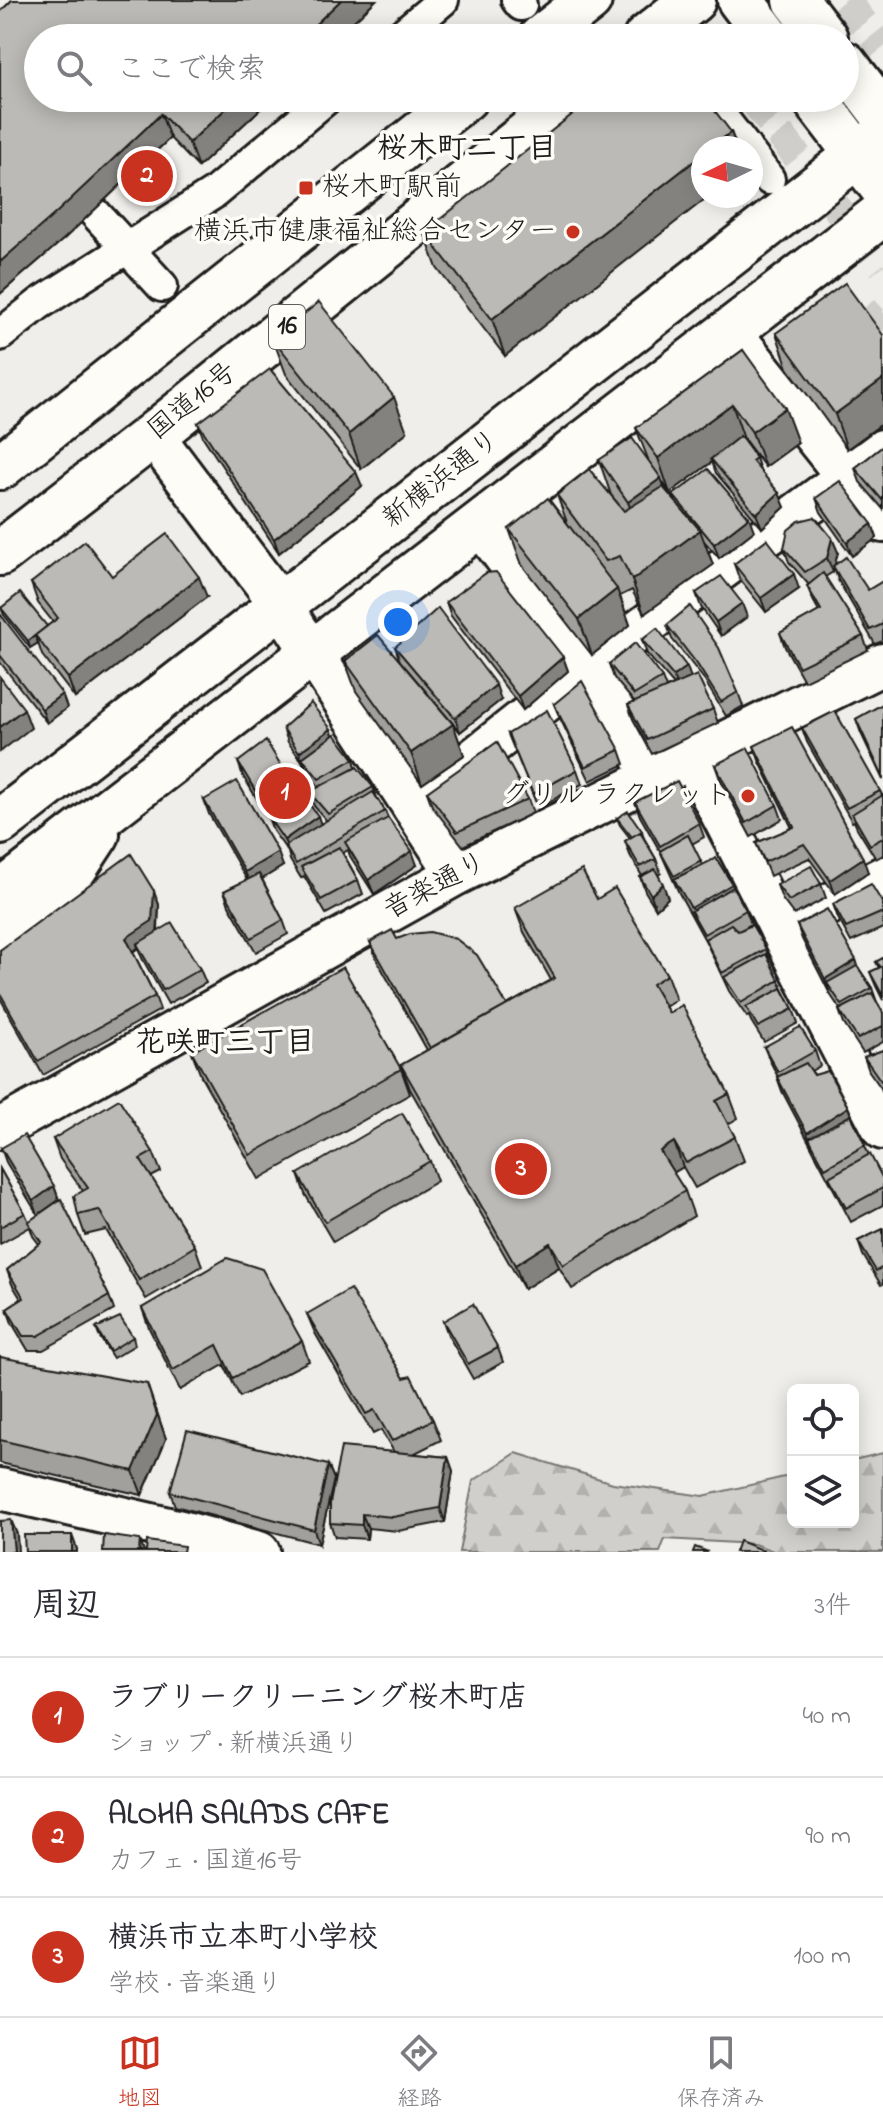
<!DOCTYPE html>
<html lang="ja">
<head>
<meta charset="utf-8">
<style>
  body { margin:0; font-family:"Indie Flower","Klee One",sans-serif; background:#f7f7f7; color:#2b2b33 }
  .controls { position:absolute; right:24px; bottom:24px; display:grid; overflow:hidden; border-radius:12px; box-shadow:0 4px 20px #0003 }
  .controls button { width:72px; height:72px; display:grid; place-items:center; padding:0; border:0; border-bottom:2px solid #e1e1e2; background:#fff; color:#2b2b33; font:40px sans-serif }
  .compass { position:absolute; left:691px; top:136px; width:72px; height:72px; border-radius:50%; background:#fff; box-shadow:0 4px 20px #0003; rotate:265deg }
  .you { position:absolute; left:398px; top:622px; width:28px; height:28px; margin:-20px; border:6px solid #fff; border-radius:50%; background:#1a73e8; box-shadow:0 0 0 12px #1a73e833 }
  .badge { display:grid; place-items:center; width:52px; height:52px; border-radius:50%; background:#c8321e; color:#fff; font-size:26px; font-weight:700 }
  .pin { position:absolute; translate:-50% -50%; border:4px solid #fff; box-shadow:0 2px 8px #0006 }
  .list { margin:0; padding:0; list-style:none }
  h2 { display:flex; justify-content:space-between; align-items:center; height:104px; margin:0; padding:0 32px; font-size:34px }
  h2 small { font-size:26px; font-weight:400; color:#7c7c81 }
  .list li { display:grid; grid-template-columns:52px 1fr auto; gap:24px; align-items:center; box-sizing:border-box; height:120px; padding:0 32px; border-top:2px solid #e1e1e2 }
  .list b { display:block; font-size:30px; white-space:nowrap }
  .list p { margin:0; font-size:26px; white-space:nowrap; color:#7c7c81 }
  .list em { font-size:26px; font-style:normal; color:#7c7c81 }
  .icon { flex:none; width:44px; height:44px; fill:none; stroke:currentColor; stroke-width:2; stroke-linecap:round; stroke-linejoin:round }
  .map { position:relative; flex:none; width:883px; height:1552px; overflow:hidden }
  .search { position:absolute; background:#fff; box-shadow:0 4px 20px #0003; left:24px; right:24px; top:24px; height:88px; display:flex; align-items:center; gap:20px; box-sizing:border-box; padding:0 28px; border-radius:44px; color:#7c7c81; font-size:30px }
  .sheet { height:464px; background:#fff }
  nav { display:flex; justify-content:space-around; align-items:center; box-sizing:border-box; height:112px; border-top:2px solid #e1e1e2; background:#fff; font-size:22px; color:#7c7c81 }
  nav a { display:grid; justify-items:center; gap:4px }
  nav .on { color:#c8321e }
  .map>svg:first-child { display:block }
</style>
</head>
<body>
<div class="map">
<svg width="883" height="1552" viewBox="0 0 883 1552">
  <defs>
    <pattern id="forest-firs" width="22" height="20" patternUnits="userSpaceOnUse" patternTransform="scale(2)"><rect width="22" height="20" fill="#d0cfcc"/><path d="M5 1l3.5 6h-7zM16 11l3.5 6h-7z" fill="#b2b1af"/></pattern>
  </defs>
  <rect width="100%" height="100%" fill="#f0eeea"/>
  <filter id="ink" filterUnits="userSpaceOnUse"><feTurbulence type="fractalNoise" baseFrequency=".0125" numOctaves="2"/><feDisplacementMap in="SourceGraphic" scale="16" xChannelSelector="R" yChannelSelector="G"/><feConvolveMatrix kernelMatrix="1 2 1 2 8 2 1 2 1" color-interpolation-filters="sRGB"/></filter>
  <g filter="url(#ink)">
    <path fill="url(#forest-firs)" stroke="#767674" stroke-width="2" d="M516 1453 613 1483 703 1496 793 1475V1522H853V1460L883 1453V1552H776L754 1544 665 1539 660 1552H459L473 1481Z"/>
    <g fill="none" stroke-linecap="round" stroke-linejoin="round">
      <g stroke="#d0cecb" stroke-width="30" stroke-dasharray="30 15" stroke-linecap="butt">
        <path d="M675 0 705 38"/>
        <path d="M845 0 883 48"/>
        <path d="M752 98 854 230 872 216"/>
        <path d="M854 230 883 266"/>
        <path d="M864 310 873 320 883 312"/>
      </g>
      <defs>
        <g id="pedestrian">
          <path d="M517 0 521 5"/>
          <path d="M398 38 443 0"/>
          <path d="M707 98 746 148"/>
          <path d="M751 155 769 179"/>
          <path d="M93 211 162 286"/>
          <path d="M0 335 39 304 214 193 327 98"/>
        </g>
        <g id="minor">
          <path d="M730 331 883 522"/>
          <path d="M153 435 281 605 457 874"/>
          <path d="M480 524 588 668 619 713 652 776"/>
          <path d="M692 757 883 1129"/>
          <path d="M413 807 588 668 883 450"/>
          <path d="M780 929 883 877"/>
          <path d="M0 1129 457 874 883 664"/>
          <path d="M0 1489 185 1532 259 1552"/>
        </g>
        <g id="tertiary">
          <path d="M0 822 317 577 883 135"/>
          <path d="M0 894 883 213"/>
          <path d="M0 938 61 889 97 834"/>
        </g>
        <g id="secondary">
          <path d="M740 0 769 38"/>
          <path d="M796 0 825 38"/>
          <path d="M845 64 883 114"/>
          <path d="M814 98 883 188"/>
        </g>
        <g id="trunk">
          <path d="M541 38 589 0"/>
          <path d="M646 38 693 0"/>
          <path d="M0 467 465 98"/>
          <path d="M0 553 153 435 571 98"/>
        </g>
      </defs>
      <use href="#pedestrian" stroke="#1c1c1c" stroke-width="36"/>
      <use href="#minor" stroke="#1c1c1c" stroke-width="46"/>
      <use href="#tertiary" stroke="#1c1c1c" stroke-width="50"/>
      <use href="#secondary" stroke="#1c1c1c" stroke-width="50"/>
      <use href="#trunk" stroke="#1c1c1c" stroke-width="50"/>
      <use href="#pedestrian" stroke="#fdfcf7" stroke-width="30"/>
      <use href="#minor" stroke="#fdfcf7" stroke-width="40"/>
      <use href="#tertiary" stroke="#fdfcf7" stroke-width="44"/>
      <use href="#secondary" stroke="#fdfcf7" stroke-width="44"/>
      <use href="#trunk" stroke="#fdfcf7" stroke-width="44"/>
    </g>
    <g fill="#a1a09d" stroke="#1c1c1c" stroke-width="2">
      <path d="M12 0H376L336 38H38L272 98 198 167 170 138 65 238 0 294V12Z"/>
      <path d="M731 132 737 148H703L505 356 437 268 424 232Z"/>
      <path d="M776 333 883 335V423L847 449 788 368Z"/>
      <path d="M273 339 407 432 361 469 286 374Z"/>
      <path d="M743 350 798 443 765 467 744 439 743 440 756 458 760 470 785 507 762 528 716 473 712 462 670 493 663 482 665 489 676 501 673 495 754 531 719 558 704 541 713 565 644 614 632 590 620 596 630 625 592 655 522 565 509 529 568 525 557 495 618 504 611 495 599 460 648 459 636 428Z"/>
      <path d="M198 423 362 486 279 553 203 437Z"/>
      <path d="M883 446V509L860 482 855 468Z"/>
      <path d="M816 498 872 524 877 538 852 556 821 512Z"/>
      <path d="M784 548 838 552 834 565 868 590 883 581V641L875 644 838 580 834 568 833 572 825 577 863 636 868 650 804 681 785 647 780 633 819 611 813 600 807 586 809 585 789 562Z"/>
      <path d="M734 564 799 589 766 612 739 578Z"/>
      <path d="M112 576 207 597 75 698 42 655 38 643 30 648 4 615 1 608 47 626 53 622 38 603 31 583Z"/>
      <path d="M696 593 747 617 721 636 701 607Z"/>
      <path d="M446 602 563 657 568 671 523 710 451 616Z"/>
      <path d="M0 614 67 708 47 723 0 662Z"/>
      <path d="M667 625 738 692 743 706 726 716 703 678 672 639Z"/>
      <path d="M642 640 691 677 713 709 718 723 652 754 633 719 628 705 634 702 614 678 609 664 662 678 666 688 674 685 647 654Z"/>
      <path d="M395 647 501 700 460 732 400 661Z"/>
      <path d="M345 661 453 724 464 755 422 784 356 691Z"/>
      <path d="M554 704 620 750 625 764 590 781 560 718Z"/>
      <path d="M883 704V780L861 733 856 719Z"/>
      <path d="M283 728 331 729 333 735 354 759 356 767 373 787 377 798 385 811 388 818 417 865 374 894 350 856 348 850 343 853 358 880 363 894 326 914 304 876 301 878 290 860 288 852 273 831 268 817 243 776 238 762 295 788 300 802 320 824 327 821 314 806 309 792 319 787 307 772 305 765 288 742Z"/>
      <path d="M802 728 880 791 882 795H883V855L876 859 857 828 854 821 852 822 807 742Z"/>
      <path d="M508 734 577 770 582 784 538 808Z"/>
      <path d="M754 746 868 872 835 894 809 858 770 876 756 843 792 828 759 760Z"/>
      <path d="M715 765 777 805 782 819 751 837 720 779Z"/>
      <path d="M427 792 528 799 533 813 463 846 432 806Z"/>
      <path d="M204 800 283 866 262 879 283 920 288 934 256 952 229 905 224 891 247 880 209 814Z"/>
      <path d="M635 802 699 823 704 837 692 844 702 865 732 884 746 910 751 924 741 930 766 949 770 963 793 1009 798 1023 764 1042 751 1021 749 1016 747 1017 729 991 706 942 679 893 661 853 640 816Z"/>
      <path d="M617 818 642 831 644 838 656 859 661 873 658 875 668 898 656 909 645 891 640 877 642 876 630 855 625 841 630 838 620 825Z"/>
      <path d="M821 884 826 898 794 915 782 899 777 885Z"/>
      <path d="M154 891 159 905 158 931 200 969 206 983 168 1004 142 958 138 948 133 952 155 996 160 1010 43 1075 0 998V950Z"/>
      <path d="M597 899 667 975 676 1000 665 1007 729 1094 738 1118 728 1124 735 1137 744 1161 695 1188 683 1167 673 1173 685 1191 694 1216 572 1289 559 1267 524 1289 410 1089 401 1065 427 1050 378 962 370 942 507 1005 551 980 524 932 515 908Z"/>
      <path d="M833 904H883V928L851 942 838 918Z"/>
      <path d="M797 925 856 960 858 967 872 988 877 1002 883 1013V1042L863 1053 844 1024 839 1010 840 1009 830 994 802 939Z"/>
      <path d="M883 958V1000L876 986 870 972 879 968 876 962Z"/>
      <path d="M764 1047 815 1051 820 1066 811 1071 851 1115 869 1155 883 1179V1205L851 1222 782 1091 777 1077H778L770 1061Z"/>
      <path d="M883 1050V1094L881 1088 869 1071 864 1057Z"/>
      <path d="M192 1052 401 1069 410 1094 259 1179 201 1076Z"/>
      <path d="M53 1139 153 1152 161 1172 151 1177 195 1246 202 1266 146 1299 106 1230 85 1235 78 1215 83 1191 60 1159Z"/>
      <path d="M1 1148 54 1186 59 1200 109 1296 114 1310 43 1350H28L12 1323 7 1309 21 1299 12 1284 7 1270 39 1244 33 1236 30 1227 0 1244V1169L25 1213 29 1222 38 1215 6 1162Z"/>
      <path d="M430 1161 437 1181 333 1242 305 1194 298 1174Z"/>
      <path d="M883 1229V1284L881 1285 863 1255 858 1241Z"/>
      <path d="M142 1308 302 1341 309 1361 240 1397 224 1365 180 1390 149 1328Z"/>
      <path d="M307 1314 404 1378 433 1420 441 1440 413 1454 448 1457 453 1471 445 1522 398 1531 368 1528 367 1539 335 1537 330 1523 394 1452 381 1430 373 1434 315 1333Z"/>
      <path d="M443 1321 498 1348 503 1362 473 1379 448 1335Z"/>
      <path d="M96 1328 133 1337 135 1345 113 1358 99 1336Z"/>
      <path d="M0 1357 156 1409 166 1439 142 1495 0 1463Z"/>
      <path d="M328 1465 334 1479 319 1544 175 1506 170 1492Z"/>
    </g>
    <g fill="#83827f" stroke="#1c1c1c" stroke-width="2">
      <path d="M341 0H376L336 38H301Z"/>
      <path d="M237 98H272L198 167 189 143Z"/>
      <path d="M161 114 170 138 65 238 0 294V262Z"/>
      <path d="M731 132 737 148H710Z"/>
      <path d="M703 154V196H709L505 356 492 319Z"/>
      <path d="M883 379V423L847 449 835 414Z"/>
      <path d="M394 397 407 432 361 469 349 434Z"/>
      <path d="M732 404 744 439 713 461 711 459 712 462 670 493 658 458Z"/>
      <path d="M785 408 798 443 765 467 752 432Z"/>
      <path d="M356 472 362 486 279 553 274 539Z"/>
      <path d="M661 478 674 513 641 536 628 502Z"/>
      <path d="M779 493 785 507 762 528 756 514Z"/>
      <path d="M749 517 754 531 719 558 714 544Z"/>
      <path d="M872 524 877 538 852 556 847 542Z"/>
      <path d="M700 530 713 565 644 614 632 580Z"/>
      <path d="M832 538 838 552 833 572 827 558Z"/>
      <path d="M794 574 799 589 766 612 761 598Z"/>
      <path d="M199 577 207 597 75 698 68 678Z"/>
      <path d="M617 589 630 625 592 655 579 619Z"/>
      <path d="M742 603 747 617 721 636 716 622Z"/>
      <path d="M35 636 38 643 30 648 28 641Z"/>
      <path d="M563 657 568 671 523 710 518 696Z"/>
      <path d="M687 667 692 681 678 690 673 676Z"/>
      <path d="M496 685 501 700 460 732 455 718Z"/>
      <path d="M62 694 67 708 47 723 42 709Z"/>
      <path d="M24 709 31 728 0 752V727Z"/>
      <path d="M453 724 464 755 422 784 411 753Z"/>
      <path d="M331 729 336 743 302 758 304 766 299 752Z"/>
      <path d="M318 816 323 831 288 849 284 840Z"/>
      <path d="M412 851 417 865 374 894 368 880Z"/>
      <path d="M278 852 283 866 251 886 245 872Z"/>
      <path d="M863 858 868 872 835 894 830 880Z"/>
      <path d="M663 884 668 898 656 909 651 895Z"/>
      <path d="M154 891 159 905 157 935 137 944 138 948 131 952 126 938Z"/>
      <path d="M856 960 861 975 827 983 830 994 825 979Z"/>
      <path d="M848 1107 853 1121 809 1138 812 1147 807 1133Z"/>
      <path d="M674 1142 683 1167 668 1176 660 1151Z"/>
      <path d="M54 1186 59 1200 38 1215 33 1201Z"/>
      <path d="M550 1243 559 1267 524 1289 515 1265Z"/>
      <path d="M147 1384 166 1439 142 1495 133 1471Z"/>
      <path d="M448 1457 453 1471 445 1522 440 1508Z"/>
      <path d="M328 1465 334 1479 319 1544 314 1530Z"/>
      <path d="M362 1514 368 1528 367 1539 362 1525Z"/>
      <path d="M11 1520 17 1534 18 1552H14Z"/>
      <path d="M72 1535 77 1549V1552H72Z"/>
      <path d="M140 1540 144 1552H139Z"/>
    </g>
    <g fill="#bbbab6" stroke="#1c1c1c" stroke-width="2">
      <path d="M12 0H341L301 38H38V98H237L189 143 161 114 56 213 0 262V12Z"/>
      <path d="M593 98H705L731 132 710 148H703V154L492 319 424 232Z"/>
      <path d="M845 283 883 335V379L835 414 776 333Z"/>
      <path d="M319 302 394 397 349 434 273 339Z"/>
      <path d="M743 350 785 408 752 432 732 404 658 458 636 428Z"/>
      <path d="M270 369 356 472 274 539 198 423Z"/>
      <path d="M740 436 756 458 752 461 779 493 756 514 711 459Z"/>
      <path d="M632 438 661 478 628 502 599 460Z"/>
      <path d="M883 446V501L855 468Z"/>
      <path d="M589 469 624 511 663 487 700 530 632 580 620 556 606 561 557 495Z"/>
      <path d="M708 469 749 517 714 544 673 495Z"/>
      <path d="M840 481 872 524 847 542 816 498Z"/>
      <path d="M548 498 617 589 579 619 509 529Z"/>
      <path d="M815 517 832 538 827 558 805 572 784 548 788 530 799 521Z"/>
      <path d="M167 534 199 577 68 678 35 635 58 618 31 583 85 541 112 576Z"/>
      <path d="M767 539 794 574 761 598 734 564Z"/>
      <path d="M846 557 868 590 883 581V624L870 630 833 566Z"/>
      <path d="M496 572 563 657 518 696 446 602 486 573Z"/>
      <path d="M823 573 863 636 799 667 780 633 821 610 807 586Z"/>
      <path d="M721 576 742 603 716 622 696 593Z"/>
      <path d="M20 593 47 626 28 641 1 608Z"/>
      <path d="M690 606 719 648 738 692 721 702 697 664 667 625Z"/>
      <path d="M438 608 496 685 455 718 395 647Z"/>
      <path d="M0 614 62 694 42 709 0 655Z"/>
      <path d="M657 628 687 667 673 676 642 640Z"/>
      <path d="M378 635 453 724 411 753 345 661Z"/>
      <path d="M635 643 662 678 634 695 609 664Z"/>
      <path d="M697 675 713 709 647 740 628 705Z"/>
      <path d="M0 677 24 709 0 727Z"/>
      <path d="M582 681 620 750 585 767 554 704Z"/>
      <path d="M311 703 331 729 299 752 283 728Z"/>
      <path d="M883 704V777L856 719Z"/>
      <path d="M547 710 577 770 533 794 508 734Z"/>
      <path d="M835 711 880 791 847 808 802 728Z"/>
      <path d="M792 727 863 858 830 880 804 844 765 862 756 843 794 827 754 746Z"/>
      <path d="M335 734 354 759 319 779 302 758Z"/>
      <path d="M266 741 295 788 264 805 238 762Z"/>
      <path d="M497 742 528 799 457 832 427 792Z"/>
      <path d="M748 748 777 805 746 823 715 765Z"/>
      <path d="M357 767 373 787 328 814 309 792Z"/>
      <path d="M237 781 278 852 245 872 204 800Z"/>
      <path d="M677 781 699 823 660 846 635 802Z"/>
      <path d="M373 792 385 811 296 864 285 846Z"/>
      <path d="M883 795V838L870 845 852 814Z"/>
      <path d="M306 800 318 816 284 840 268 817Z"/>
      <path d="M628 811 642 831 632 837 617 818Z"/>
      <path d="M388 818 412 851 368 880 345 842Z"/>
      <path d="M640 832 656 859 640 867 625 841Z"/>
      <path d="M688 835 701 861 674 876 660 851Z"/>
      <path d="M339 847 358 880 321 900 301 867Z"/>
      <path d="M131 854 154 891 152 921 126 938 155 996 38 1061 0 993V950Z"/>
      <path d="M716 858 732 884 691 908 674 879Z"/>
      <path d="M811 866 821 884 789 901 777 885Z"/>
      <path d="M655 869 663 884 651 895 640 877Z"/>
      <path d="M582 870 597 899 615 888 667 975 652 984 669 1013 682 1005 729 1094 716 1101 735 1137 686 1163 674 1142 660 1151 685 1191 563 1265 550 1243 515 1265 401 1065 555 978 515 908Z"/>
      <path d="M259 874 283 920 251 938 224 891Z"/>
      <path d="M871 884 883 904V912L846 928 833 904Z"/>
      <path d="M733 887 746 910 704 934 691 911Z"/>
      <path d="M827 909 856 960 825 979 797 925Z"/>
      <path d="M172 923 200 969 163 990 137 944Z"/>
      <path d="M731 924 738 931 752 925 766 949 722 973 705 939Z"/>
      <path d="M392 930 397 939 410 934 430 932 456 939 477 955 507 1005 430 1048 370 942Z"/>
      <path d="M766 954 779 980 741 1003 724 977Z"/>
      <path d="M883 958V996L870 972 881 967 876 962Z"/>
      <path d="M857 966 872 988 842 1005 827 983Z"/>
      <path d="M343 967 401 1069 250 1155 192 1052Z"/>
      <path d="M782 988 793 1009 758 1027 746 1007Z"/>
      <path d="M872 993 883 1013V1026L858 1039 839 1010Z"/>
      <path d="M800 1027 815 1051 778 1072 764 1047Z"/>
      <path d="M883 1050V1080L881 1081 864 1057Z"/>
      <path d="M806 1063 814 1075 828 1071 848 1107 807 1133 777 1077Z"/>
      <path d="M119 1099 153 1152 140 1159 195 1246 139 1280 99 1210 78 1215 74 1196 88 1188 53 1139Z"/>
      <path d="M402 1113 430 1161 325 1222 298 1174Z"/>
      <path d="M851 1115 865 1145 825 1168 809 1138Z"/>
      <path d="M24 1135 54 1186 33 1201 1 1148Z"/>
      <path d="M870 1154 883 1179V1188L846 1208 829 1177Z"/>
      <path d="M0 1169 25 1213 0 1227Z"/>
      <path d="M61 1199 109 1296 38 1336H23L7 1309 24 1298 7 1270 41 1242 28 1222Z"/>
      <path d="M883 1229V1267L876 1271 858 1241Z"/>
      <path d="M227 1258 262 1269 302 1341 233 1378 217 1345 173 1370 142 1308Z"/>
      <path d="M350 1289 404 1378 411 1376 433 1420 392 1441 374 1410 366 1414 307 1314Z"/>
      <path d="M473 1304 498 1348 468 1364 443 1321Z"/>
      <path d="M120 1317 133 1337 110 1351 96 1328Z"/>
      <path d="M0 1357 147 1384 157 1415 133 1471 0 1440Z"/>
      <path d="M187 1430 328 1465 314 1530 170 1492Z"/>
      <path d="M341 1447 448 1457 440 1508 393 1517 362 1514V1525L330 1523V1503Z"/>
      <path d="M11 1520 14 1552H0V1521Z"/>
      <path d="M24 1535H72V1552H25Z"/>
      <path d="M104 1535 140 1540 139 1552H103Z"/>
      <path d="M147 1541 184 1546 183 1552H146Z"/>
      <path d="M739 1541 767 1552H735Z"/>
      <path d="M695 1547 708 1552H693Z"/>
    </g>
  </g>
  <g fill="#c8321e" stroke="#fdfcf7" stroke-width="3">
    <rect x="298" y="180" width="16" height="16" rx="4"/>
    <circle cx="573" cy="232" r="8"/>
    <circle cx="748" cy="796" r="8"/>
  </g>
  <g text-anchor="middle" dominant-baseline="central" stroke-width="7" stroke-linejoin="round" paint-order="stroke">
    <rect fill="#fdfcf7" stroke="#605f5e" stroke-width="2" x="269" y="305" width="36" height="44" rx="6"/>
    <g font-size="26" font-weight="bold" fill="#1c1c1c">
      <text x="287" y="327">16</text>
    </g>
    <g font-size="28" fill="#1c1c1c" stroke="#fdfcf7" text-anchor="end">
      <text x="322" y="188" text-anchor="start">桜木町駅前</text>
      <text x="557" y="232">横浜市健康福祉総合センター</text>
      <text x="732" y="796">グリル ラクレット</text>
    </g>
    <g font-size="28" fill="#1c1c1c" stroke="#fdfcf7">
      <text transform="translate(193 402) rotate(-39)">国道16号</text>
      <text transform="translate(442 480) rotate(-38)">新横浜通り</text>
      <text transform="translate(436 887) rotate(-28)">音楽通り</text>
    </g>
    <g font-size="30" font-weight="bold" fill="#1c1c1c" stroke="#fdfcf7">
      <text x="467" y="150">桜木町二丁目</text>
      <text x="225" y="1044">花咲町三丁目</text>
    </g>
  </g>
</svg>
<div class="controls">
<button><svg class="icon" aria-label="locate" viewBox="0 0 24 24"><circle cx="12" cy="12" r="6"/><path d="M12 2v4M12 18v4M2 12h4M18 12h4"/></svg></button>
<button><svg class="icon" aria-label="layers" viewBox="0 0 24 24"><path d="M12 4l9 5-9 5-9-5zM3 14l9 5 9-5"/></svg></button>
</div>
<svg class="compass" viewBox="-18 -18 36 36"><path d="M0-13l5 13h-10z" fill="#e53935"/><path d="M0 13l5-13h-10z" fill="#7c7c81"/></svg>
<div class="you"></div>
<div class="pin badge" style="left:285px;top:793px">1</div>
<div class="pin badge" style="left:147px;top:176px">2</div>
<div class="pin badge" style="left:521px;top:1169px">3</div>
<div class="search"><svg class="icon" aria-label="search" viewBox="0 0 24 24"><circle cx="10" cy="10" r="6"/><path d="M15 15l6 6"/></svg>ここで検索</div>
</div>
<section class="sheet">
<h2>周辺<small>3件</small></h2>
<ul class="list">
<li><span class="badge">1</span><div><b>ラブリークリーニング桜木町店</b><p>ショップ · 新横浜通り</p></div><em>40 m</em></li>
<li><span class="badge">2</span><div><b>ALOHA SALADS CAFE</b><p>カフェ · 国道16号</p></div><em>90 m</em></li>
<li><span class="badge">3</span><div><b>横浜市立本町小学校</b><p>学校 · 音楽通り</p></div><em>100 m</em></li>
</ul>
</section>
<nav>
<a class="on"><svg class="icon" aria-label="map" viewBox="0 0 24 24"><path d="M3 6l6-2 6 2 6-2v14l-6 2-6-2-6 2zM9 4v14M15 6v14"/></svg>地図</a>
<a><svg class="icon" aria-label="directions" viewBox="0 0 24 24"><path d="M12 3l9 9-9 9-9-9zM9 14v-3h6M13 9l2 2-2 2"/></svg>経路</a>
<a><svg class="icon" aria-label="saved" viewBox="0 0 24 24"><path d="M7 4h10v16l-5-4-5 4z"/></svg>保存済み</a>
</nav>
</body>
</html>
